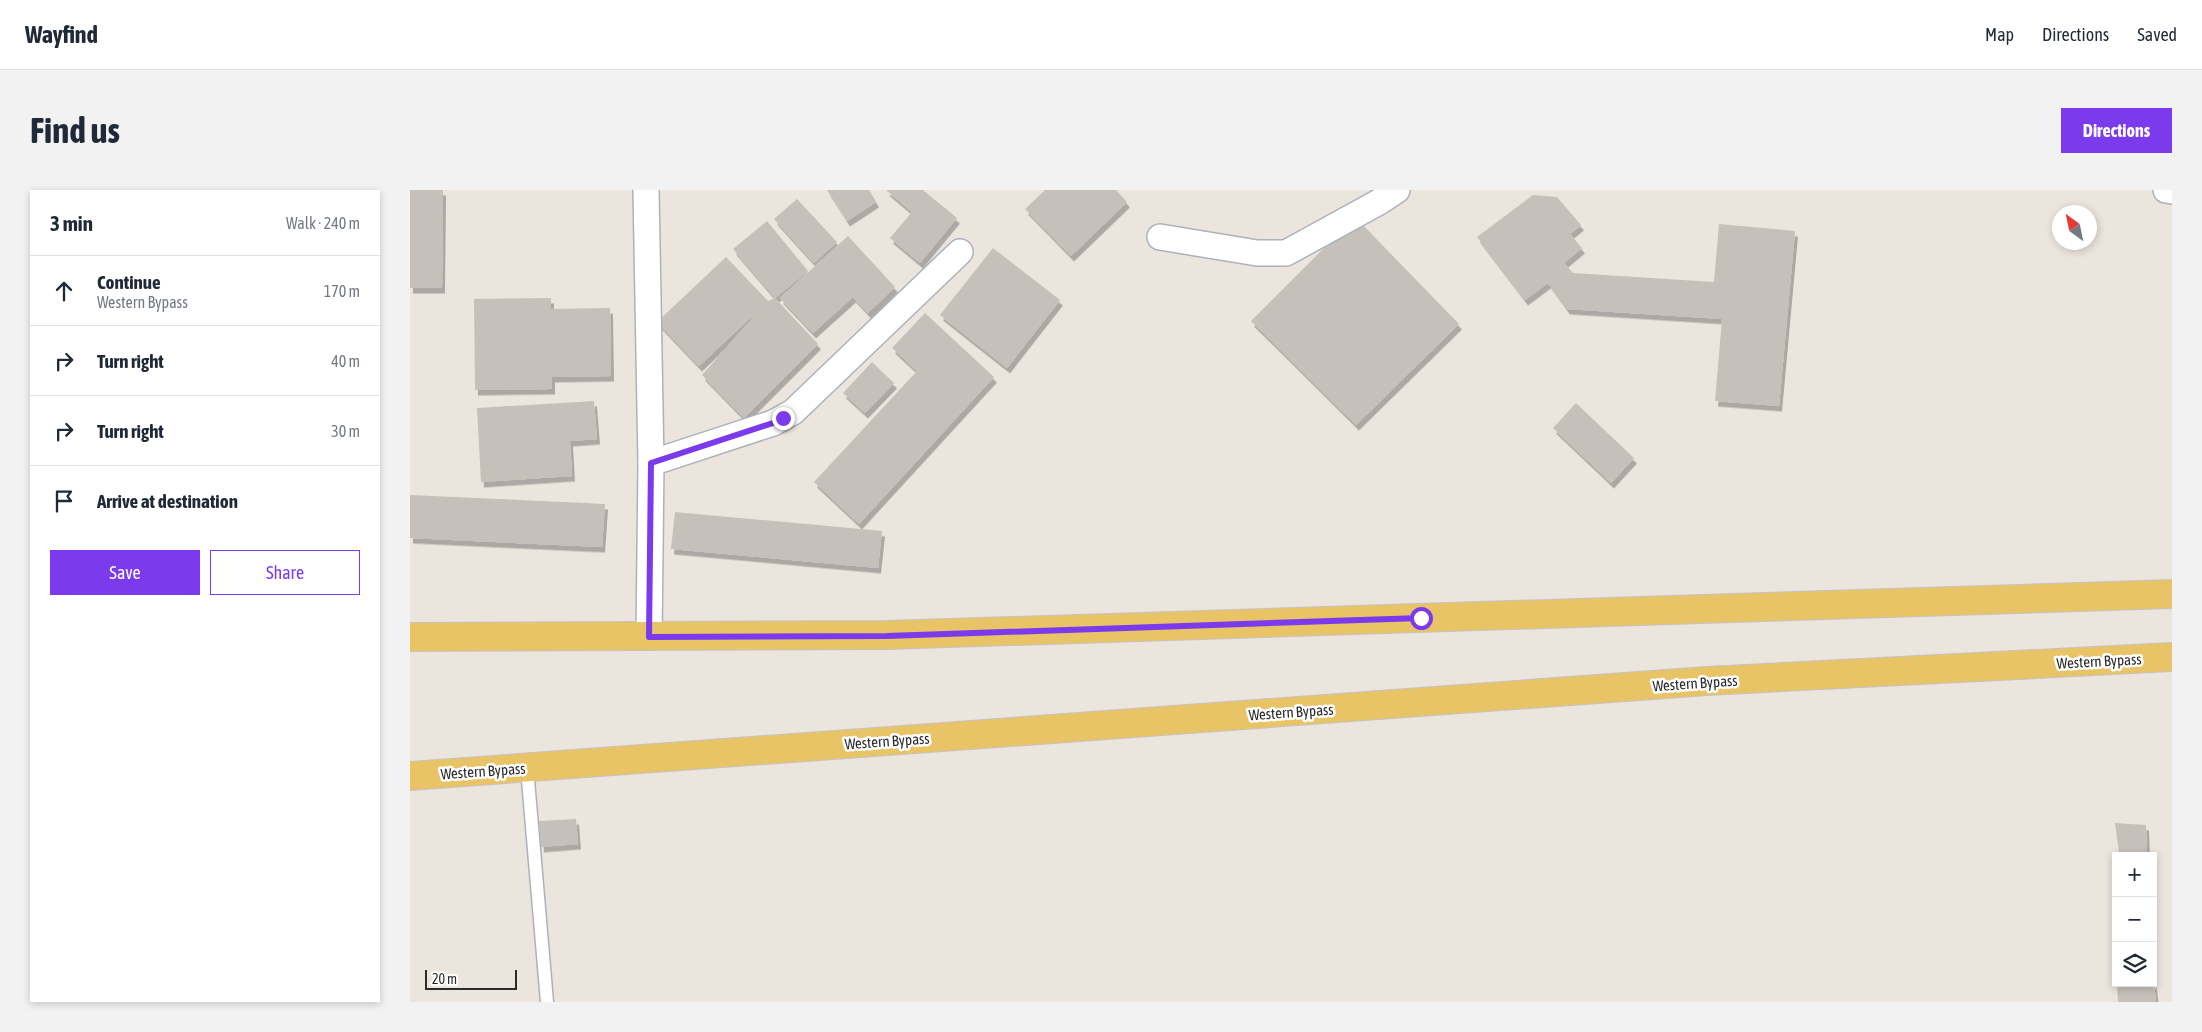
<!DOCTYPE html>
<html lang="en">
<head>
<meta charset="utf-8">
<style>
  body { margin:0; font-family:"Asap Condensed",sans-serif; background:#f2f2f3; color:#1f2937 }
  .controls { position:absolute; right:15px; bottom:15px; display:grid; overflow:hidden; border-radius:0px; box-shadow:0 2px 8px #0003 }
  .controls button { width:45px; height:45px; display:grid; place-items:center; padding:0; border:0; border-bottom:1px solid #e0e1e3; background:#fff; color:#1f2937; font:25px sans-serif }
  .compass { position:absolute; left:1642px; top:15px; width:45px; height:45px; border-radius:50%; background:#fff; box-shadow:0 2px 8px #0003; rotate:327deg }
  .scale { position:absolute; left:15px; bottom:12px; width:92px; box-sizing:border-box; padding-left:5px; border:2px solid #2b2b2b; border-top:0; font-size:14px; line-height:18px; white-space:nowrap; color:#2b2b2b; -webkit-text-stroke:4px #fff; paint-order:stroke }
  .stop { position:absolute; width:15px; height:15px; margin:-11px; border:4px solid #7c3aed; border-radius:50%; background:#fff }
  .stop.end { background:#7c3aed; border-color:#fff; box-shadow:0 1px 5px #0008 }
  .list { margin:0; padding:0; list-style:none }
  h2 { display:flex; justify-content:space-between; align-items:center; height:65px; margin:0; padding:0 20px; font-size:21px }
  h2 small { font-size:16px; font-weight:400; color:#747a83 }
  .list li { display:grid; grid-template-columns:32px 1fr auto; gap:15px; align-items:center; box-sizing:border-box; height:70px; padding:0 20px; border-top:1px solid #e0e1e3 }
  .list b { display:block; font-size:19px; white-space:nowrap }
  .list p { margin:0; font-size:16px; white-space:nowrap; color:#747a83 }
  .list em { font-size:16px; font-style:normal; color:#747a83 }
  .actions { display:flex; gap:10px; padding:15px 20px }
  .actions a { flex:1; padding:11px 0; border:1px solid #7c3aed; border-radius:0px; text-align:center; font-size:18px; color:#7c3aed }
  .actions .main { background:#7c3aed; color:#fff }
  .icon { flex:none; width:28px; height:28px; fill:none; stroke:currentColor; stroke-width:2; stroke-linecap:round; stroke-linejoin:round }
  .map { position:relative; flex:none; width:1762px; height:812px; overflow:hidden; border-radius:0px }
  header { display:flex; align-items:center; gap:30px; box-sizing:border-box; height:70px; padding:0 25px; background:#fff; border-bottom:1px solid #e0e1e3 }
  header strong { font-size:24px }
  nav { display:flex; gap:28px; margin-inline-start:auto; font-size:18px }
  .intro { display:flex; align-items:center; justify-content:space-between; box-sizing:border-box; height:120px; padding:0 30px }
  h1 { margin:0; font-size:35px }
  .button { padding:12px 22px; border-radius:0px; background:#7c3aed; color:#fff; font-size:18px; font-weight:700 }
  main { display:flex; gap:30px; padding:0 30px }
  aside { flex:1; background:#fff; border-radius:0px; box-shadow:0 2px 8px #0003 }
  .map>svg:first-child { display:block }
</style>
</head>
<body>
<header>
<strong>Wayfind</strong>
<nav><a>Map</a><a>Directions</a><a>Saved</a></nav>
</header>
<div class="intro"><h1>Find us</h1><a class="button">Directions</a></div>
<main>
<aside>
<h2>3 min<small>Walk · 240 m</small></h2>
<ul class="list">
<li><svg class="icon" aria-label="ahead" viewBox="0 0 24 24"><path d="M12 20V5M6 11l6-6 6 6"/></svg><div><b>Continue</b><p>Western Bypass</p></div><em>170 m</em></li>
<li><svg class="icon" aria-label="right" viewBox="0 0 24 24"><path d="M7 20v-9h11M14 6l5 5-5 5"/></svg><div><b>Turn right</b></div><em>40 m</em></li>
<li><svg class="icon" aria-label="right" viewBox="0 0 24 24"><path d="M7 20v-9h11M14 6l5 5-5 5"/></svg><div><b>Turn right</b></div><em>30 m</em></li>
<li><svg class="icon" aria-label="arrive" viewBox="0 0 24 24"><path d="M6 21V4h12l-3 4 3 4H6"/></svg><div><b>Arrive at destination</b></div></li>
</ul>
<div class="actions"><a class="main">Save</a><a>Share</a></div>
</aside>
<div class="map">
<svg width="1762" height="812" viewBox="0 0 1762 812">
  <defs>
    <filter id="shadow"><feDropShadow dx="3" dy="5.5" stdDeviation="0" flood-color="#0004"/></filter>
  </defs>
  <rect width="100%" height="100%" fill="#ece5de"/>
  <g fill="#c5c0b9" filter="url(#shadow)">
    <path d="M0 0H33L32 98H0Z"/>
    <path d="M417 0H459L466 12 437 31Z"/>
    <path d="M476 0H513L547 28 510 73 480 48 502 22Z"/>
    <path d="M635 0H706L717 12 661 66 615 19Z"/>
    <path d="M1123 5 1147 7 1171 35 1160 44 1172 58 1154 73 1163 83 1304 92 1309 34 1385 41 1369 216 1305 211 1312 129 1157 119 1138 93 1115 110 1067 47Z"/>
    <path d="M387 9 427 52 404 73 364 29Z"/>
    <path d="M945 27 1049 134 946 235 841 131Z"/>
    <path d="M357 31 398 81 365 108 323 59Z"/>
    <path d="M438 46 485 97 458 123 443 107 403 143 370 108Z"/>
    <path d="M583 58 650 110 597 178 530 125Z"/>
    <path d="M316 67 358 111 365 108 408 154 334 228 292 185 356 113 289 176 247 132Z"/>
    <path d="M141 108V119L200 118 201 186 142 187V199L65 200 64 109Z"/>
    <path d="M515 123 584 187 449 334 404 292 507 181 482 158Z"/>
    <path d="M462 172 484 193 455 223 433 203Z"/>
    <path d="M184 211 187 249 160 251 162 286 71 292 67 218Z"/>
    <path d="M1166 213 1224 268 1201 293 1143 238Z"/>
    <path d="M0 305 195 314 192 357 0 348Z"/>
    <path d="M265 322 472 341 468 378 261 359Z"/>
    <path d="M166 629 168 654 131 657 129 631Z"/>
    <path d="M1705 633 1736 635 1737 662H1709Z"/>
    <path d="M1743 785 1746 812H1708L1707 793H1743Z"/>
  </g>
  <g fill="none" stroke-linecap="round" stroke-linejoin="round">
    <defs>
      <path id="service" d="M117 578 137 812"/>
      <g id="minor">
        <path d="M236 0 241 273 239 447"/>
        <path d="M1756 0 1762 1"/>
        <path d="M750 47 847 63H876L969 12 987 0"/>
        <path d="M241 273 363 233 383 222 550 62"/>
      </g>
      <g id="primary">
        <path d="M0 447 477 445 1762 404"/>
        <path d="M0 586 1297 491 1762 467"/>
      </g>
    </defs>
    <use href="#service" stroke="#aeb1bb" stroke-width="15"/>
    <use href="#minor" stroke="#aeb1bb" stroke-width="28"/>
    <use href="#primary" stroke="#c4c4c4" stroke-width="30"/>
    <use href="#service" stroke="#fff" stroke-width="12"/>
    <use href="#minor" stroke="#fff" stroke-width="25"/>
    <use href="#primary" stroke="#e8c467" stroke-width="28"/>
  </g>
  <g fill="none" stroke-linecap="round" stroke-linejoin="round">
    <path stroke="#7c3aed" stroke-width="6" d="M373 228 363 233 241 273 239 447 477 446 1011 428"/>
  </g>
  <g text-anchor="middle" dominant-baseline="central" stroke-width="5" stroke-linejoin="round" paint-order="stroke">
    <g font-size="15" fill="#2b2b2b" stroke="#fff">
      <text transform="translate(1689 471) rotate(-3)">Western Bypass</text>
      <text transform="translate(1285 493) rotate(-4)">Western Bypass</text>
      <text transform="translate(881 522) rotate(-4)">Western Bypass</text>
      <text transform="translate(477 551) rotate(-4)">Western Bypass</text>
      <text transform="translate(73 581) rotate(-4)">Western Bypass</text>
    </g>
  </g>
</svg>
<div class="controls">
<button>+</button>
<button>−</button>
<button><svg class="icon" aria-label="layers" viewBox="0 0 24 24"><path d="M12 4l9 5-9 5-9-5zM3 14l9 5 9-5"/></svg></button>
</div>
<svg class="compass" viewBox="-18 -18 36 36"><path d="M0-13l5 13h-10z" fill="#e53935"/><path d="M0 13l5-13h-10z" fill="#747a83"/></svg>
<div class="scale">20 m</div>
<div class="stop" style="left:1011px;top:428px"></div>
<div class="stop end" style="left:373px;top:228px"></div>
</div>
</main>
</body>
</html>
